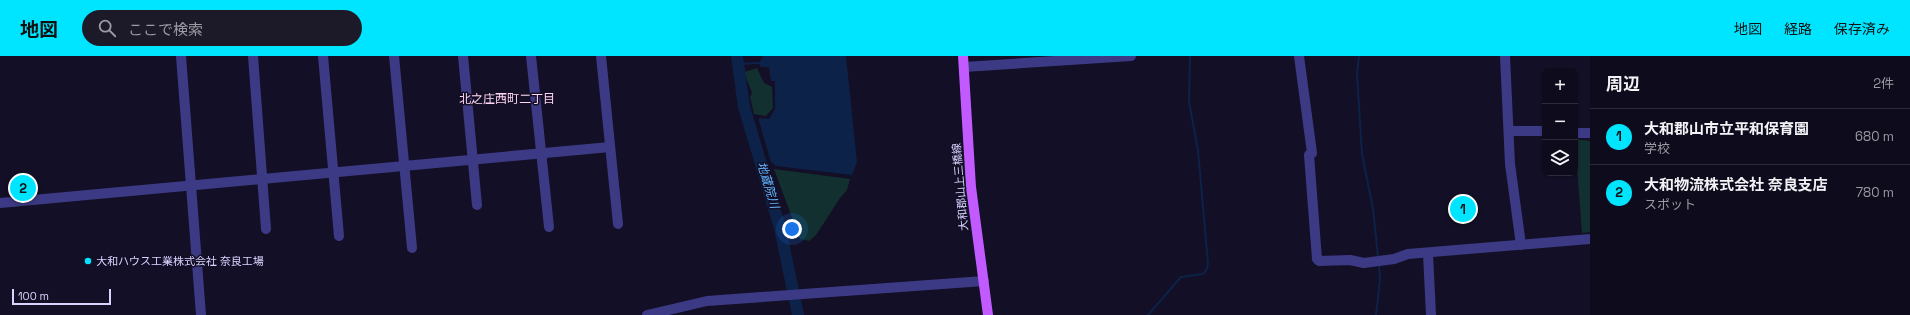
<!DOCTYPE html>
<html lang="ja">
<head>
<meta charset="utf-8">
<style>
  body { margin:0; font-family:"Space Grotesk","Noto Sans JP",sans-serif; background:#1c1929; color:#f1f3f6 }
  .controls { position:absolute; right:12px; top:12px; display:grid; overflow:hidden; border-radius:8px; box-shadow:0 1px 3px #0004 }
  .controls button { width:36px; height:36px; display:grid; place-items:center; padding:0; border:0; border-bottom:1px solid #2e2b3b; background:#0e0b1c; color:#f1f3f6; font:20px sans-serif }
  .scale { position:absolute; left:12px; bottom:10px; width:99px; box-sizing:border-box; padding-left:4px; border:2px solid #d9d4ff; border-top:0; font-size:11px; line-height:14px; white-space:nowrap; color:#d9d4ff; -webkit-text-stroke:3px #130f26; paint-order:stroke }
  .you { position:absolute; left:792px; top:173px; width:14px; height:14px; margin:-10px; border:3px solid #fff; border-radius:50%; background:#1a73e8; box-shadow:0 0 0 6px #1a73e833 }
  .badge { display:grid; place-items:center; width:26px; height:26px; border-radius:50%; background:#00e5ff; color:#111; font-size:13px; font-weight:700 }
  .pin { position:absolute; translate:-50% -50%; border:2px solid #fff; box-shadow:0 1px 4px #0006 }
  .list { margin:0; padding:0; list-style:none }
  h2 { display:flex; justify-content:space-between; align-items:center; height:52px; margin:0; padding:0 16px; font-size:17px }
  h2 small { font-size:13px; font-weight:400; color:#9b9ba3 }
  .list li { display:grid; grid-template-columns:26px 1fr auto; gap:12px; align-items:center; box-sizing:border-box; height:56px; padding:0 16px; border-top:1px solid #2e2b3b }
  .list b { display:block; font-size:15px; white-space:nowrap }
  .list p { margin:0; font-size:13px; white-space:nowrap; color:#9b9ba3 }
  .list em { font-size:13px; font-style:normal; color:#9b9ba3 }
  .icon { flex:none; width:22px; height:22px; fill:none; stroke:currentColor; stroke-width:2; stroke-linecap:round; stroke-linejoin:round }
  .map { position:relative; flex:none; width:1590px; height:259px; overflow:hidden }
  header { display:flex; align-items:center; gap:24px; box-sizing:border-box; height:56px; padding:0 20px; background:#00e5ff; color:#111 }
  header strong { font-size:19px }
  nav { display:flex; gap:22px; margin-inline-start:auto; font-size:14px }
  .search { width:280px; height:36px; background:#1c1929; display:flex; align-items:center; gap:10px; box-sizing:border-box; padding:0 14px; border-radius:22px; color:#9b9ba3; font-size:15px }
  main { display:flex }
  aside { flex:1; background:#0e0b1c }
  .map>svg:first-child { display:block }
</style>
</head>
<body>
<header>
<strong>地図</strong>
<div class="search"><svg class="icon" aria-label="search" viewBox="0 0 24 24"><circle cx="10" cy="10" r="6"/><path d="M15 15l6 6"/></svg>ここで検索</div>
<nav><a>地図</a><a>経路</a><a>保存済み</a></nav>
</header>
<main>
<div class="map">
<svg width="1590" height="259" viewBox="0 0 1590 259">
  <rect width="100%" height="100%" fill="#130f26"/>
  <g fill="#12302f">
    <path d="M757 12 764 27 772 31 773 52 766 60 754 58 750 41 752 37 744 16Z"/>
    <path d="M1575 83 1590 85V176L1582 177Z"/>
    <path d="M774 113 850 123 847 134 840 142 816 179 809 185 800 183Z"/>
  </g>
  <path fill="#0c2248" d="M763 0H846L857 106 852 119 776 110 771 106 759 65V62L769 63 775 53V25H771L769 11H761L759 7Z"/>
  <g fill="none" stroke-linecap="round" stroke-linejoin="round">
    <g stroke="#0c2248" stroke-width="2">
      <path d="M1359 0 1357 18 1362 98 1373 153 1378 201"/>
      <path d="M738 8 759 7"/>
      <path d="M1148 259 1181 221 1203 218 1207 213 1208 207 1198 94 1189 46 1190 0"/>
      <path d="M1376 259 1380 224 1379 208"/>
    </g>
    <path stroke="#0c2248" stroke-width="12" d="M737 0 744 51 780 172 798 259"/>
    <g stroke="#3d3a85" stroke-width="10">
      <path d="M181 0 201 259"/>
      <path d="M253 0 266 173"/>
      <path d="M323 0 339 180"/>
      <path d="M394 0 412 192"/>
      <path d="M463 0 477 149"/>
      <path d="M531 0 549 171"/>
      <path d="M601 0 618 168"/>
      <path d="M1299 0 1312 97 1309 99 1317 203 1319 205 1350 204 1364 207 1394 203 1408 198 1590 183"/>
      <path d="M1505 0 1510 108 1521 189"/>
      <path d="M964 11 1131 0"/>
      <path d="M1509 75H1545"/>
      <path d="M1575 77H1590"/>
      <path d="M0 147 610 91"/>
      <path d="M1428 198 1431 259"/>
      <path d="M647 259 707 245 984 225"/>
    </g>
    <path stroke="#c25bff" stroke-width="10" d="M963 0 971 131 988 259"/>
  </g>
  <circle fill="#00e5ff" stroke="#130f26" stroke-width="1.5" cx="88" cy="205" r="4"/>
  <g text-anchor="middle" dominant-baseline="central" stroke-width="3" stroke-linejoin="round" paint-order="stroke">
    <g font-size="11" fill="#d9d4ff" stroke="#130f26">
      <text transform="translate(960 131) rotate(-95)">大和郡山上三橋線</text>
    </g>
    <g font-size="11" fill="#d9d4ff" stroke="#130f26" text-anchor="start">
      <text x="96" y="205">大和ハウス工業株式会社 奈良工場</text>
    </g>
    <g font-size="12" fill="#ffd6f0" stroke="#130f26">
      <text x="507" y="43">北之庄西町二丁目</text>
    </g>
    <g font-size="12" font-style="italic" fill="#62b6ff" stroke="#130f26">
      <text transform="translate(768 129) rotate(73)">地蔵院川</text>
    </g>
  </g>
</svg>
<div class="controls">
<button>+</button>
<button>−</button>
<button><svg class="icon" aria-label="layers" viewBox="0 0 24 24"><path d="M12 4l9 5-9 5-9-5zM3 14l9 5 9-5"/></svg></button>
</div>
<div class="scale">100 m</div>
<div class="you"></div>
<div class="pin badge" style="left:1463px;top:153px">1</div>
<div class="pin badge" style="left:23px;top:132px">2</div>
</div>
<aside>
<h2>周辺<small>2件</small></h2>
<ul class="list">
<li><span class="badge">1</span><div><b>大和郡山市立平和保育園</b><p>学校</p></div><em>680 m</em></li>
<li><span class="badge">2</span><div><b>大和物流株式会社 奈良支店</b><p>スポット</p></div><em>780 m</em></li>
</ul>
</aside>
</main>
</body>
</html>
